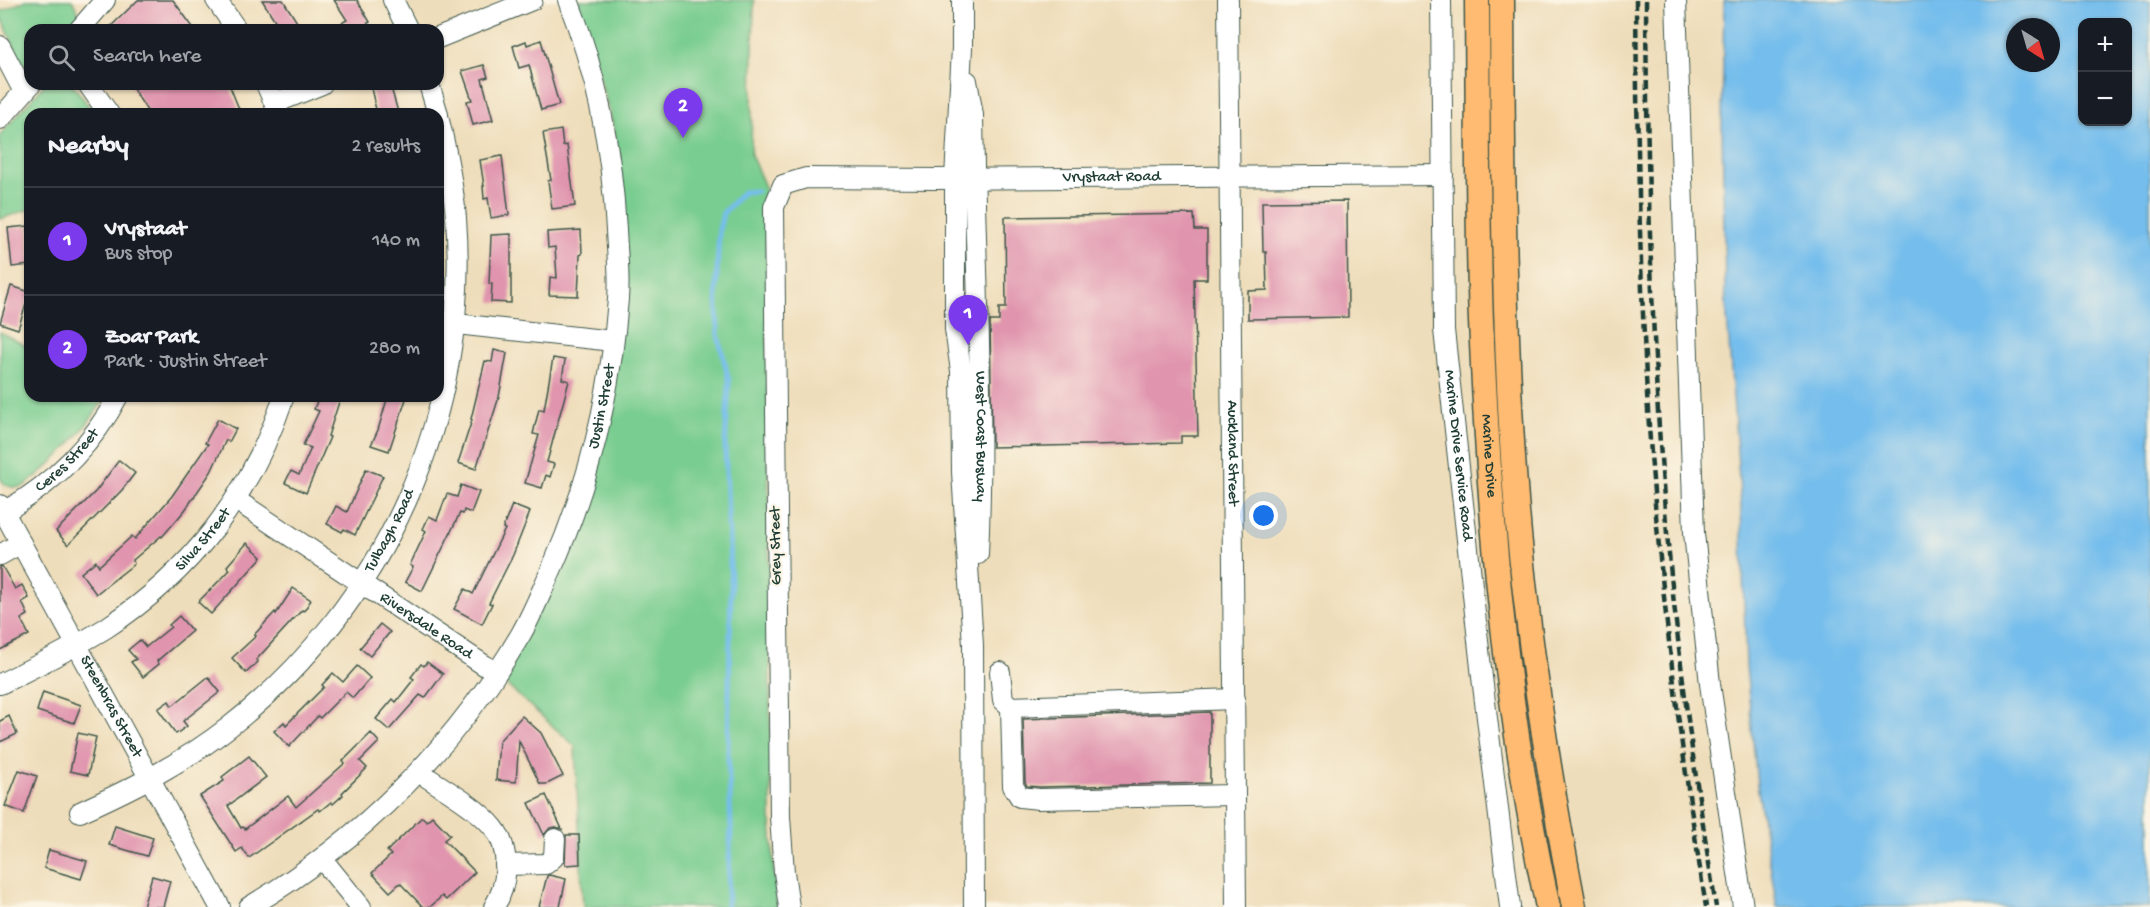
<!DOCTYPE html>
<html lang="en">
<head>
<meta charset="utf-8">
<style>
  body { margin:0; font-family:"Gochi Hand",sans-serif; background:#20242c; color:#f1f3f6 }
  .controls { position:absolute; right:18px; top:18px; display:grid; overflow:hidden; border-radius:12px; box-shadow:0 2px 4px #0004 }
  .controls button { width:54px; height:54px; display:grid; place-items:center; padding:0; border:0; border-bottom:2px solid #363941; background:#171b24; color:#f1f3f6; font:30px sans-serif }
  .compass { position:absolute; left:2006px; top:18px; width:54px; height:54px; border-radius:50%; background:#171b24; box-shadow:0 2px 4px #0004; rotate:143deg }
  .you { position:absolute; left:1264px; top:516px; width:21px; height:21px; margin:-15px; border:4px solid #fff; border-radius:50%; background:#1a73e8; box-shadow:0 0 0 9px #1a73e833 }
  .badge { display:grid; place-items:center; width:39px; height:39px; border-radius:50%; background:#7c3aed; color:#fff; font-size:20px; font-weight:700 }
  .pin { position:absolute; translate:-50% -50px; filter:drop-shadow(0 2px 3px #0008) }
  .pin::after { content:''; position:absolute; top:32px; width:21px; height:18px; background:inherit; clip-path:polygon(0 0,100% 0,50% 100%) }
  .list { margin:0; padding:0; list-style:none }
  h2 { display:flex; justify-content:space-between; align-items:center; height:78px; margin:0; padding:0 24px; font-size:26px }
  h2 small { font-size:20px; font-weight:400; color:#9ea1a6 }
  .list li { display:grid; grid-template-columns:39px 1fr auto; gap:18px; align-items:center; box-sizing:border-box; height:108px; padding:0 24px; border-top:2px solid #363941 }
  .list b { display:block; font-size:22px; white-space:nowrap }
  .list p { margin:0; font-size:20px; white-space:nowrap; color:#9ea1a6 }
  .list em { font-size:20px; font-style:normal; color:#9ea1a6 }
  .icon { flex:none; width:33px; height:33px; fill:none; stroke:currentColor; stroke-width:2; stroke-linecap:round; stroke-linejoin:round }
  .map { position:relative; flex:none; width:2150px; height:907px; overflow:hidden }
  .search { position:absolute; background:#171b24; box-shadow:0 2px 4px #0004; left:24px; top:24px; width:420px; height:66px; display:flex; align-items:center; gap:15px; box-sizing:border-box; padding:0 21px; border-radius:18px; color:#9ea1a6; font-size:22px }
  .panel { position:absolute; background:#171b24; box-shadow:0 2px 4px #0004; left:24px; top:108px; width:420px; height:294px; border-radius:18px }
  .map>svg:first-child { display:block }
</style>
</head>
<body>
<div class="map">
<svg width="2150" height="907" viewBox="0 0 2150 907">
  <rect width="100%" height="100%" fill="#fcf5e5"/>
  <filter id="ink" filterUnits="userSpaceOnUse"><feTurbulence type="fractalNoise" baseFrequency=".0167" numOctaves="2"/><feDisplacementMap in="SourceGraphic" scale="12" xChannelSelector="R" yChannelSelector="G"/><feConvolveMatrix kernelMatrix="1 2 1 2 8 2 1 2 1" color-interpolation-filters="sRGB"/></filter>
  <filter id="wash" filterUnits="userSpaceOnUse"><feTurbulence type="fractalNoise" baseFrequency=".008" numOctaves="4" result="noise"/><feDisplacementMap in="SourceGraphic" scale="24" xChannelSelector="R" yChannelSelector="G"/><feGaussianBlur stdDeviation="1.35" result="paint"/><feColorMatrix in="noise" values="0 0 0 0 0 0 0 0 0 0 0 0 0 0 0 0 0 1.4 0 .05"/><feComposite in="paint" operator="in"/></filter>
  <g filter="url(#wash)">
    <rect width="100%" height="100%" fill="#eeddba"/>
    <g fill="#79cd90" stroke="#4c8562" stroke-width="1.5">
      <path d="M26 0H72L80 16 69 30H30V65L22 63 0 15V12Z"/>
      <path d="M578 0H754L751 155 766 189 771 820 775 887 778 907H583L575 746 500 679 573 538 626 249 620 164 612 122Z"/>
      <path d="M45 84H72L95 114H30V209L0 219V135Z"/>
      <path d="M0 332 30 348V396H106C84 432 57 461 24 486 14 489 5 487 0 478Z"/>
    </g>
    <path fill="#74bdec" stroke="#4a7d90" stroke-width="1.5" fill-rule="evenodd" d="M1724 0H2150V907H1777L1757 784 1746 666 1741 506 1725 288 1722 122ZM2082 22H2128V122H2082ZM2015 27H2051V63H2015Z"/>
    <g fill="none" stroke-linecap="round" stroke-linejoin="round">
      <path stroke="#74bdec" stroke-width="5" d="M727 907 731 828 728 753 731 586 725 446 729 381 718 335 716 292 719 230 723 213 743 192 757 191"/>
    </g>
    <g id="blocks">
      <g fill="#e094ae">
        <path d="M138 0H173L195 30H107Z"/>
        <path d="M262 0H283L302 30H281Z"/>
        <path d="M334 0H357L370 22 357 30H329L347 20Z"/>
        <path d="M541 40 559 105 541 110 529 65 519 68 513 46 526 41 527 45Z"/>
        <path d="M484 65 488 77 482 79 493 120 473 125 467 101 472 100 462 71Z"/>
        <path d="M130 84H229L241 114H149Z"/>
        <path d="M390 84 398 112 377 114 371 88Z"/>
        <path d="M561 130 563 146 567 145 575 206 552 209 548 181 551 180 543 133Z"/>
        <path d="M502 156 509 215 491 218 488 198 484 199 483 186H484L480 160Z"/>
        <path d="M1347 201 1348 317 1248 319V291L1267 290 1266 252H1263L1262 202Z"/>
        <path d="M1194 214 1195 230H1207V279H1194L1198 436H1181V443L992 447 990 321H999V308H1006L1005 217Z"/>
        <path d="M28 226 30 265 12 267 8 228Z"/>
        <path d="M581 230 582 254 580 255 578 296 549 295 550 277 557 278 555 247 548 248 547 232Z"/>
        <path d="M511 234V303L491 302 492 284H489L491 235Z"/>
        <path d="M11 286 30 292 18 329 0 323Z"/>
        <path d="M494 350 507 353 499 397 476 469 458 463 472 420 471 419 485 361 492 362Z"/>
        <path d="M553 358 565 360 562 379 569 381 547 462 554 464 550 477 546 475 542 488 525 483 539 435 533 434 539 409 544 410Z"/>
        <path d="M319 396H341L328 436 330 437 306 493 285 483 291 471 299 475 311 448 303 445 319 411 314 409Z"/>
        <path d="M388 396H407L389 451 371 445 378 430Z"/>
        <path d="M218 419 236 429 229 442 226 440 211 472 185 510 162 537 161 536 133 560 134 564 96 594 81 573 96 561 99 566 132 536 135 539 172 496 208 444 205 443Z"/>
        <path d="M119 460 135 473 122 490 68 545 56 531 96 491Z"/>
        <path d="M366 469 383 476 355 535 344 529 342 532 327 524 336 506 347 512Z"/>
        <path d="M461 485 479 492 471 513 464 510 463 514 460 513 422 591 405 582 413 567 410 565 426 531 423 529 429 516 437 520 447 494 457 497Z"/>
        <path d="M512 505 530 512 513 555 489 603 492 604 482 624 454 609 465 589 473 594 505 529 503 528Z"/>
        <path d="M247 543 262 557 211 614 198 602 230 570 227 566Z"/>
        <path d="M2 566 15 589 22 585 29 598 22 602 28 615 21 619 29 635 0 650V567Z"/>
        <path d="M293 588 311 600 304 611 302 610 256 660 258 662 246 673 232 658 256 636 254 635 275 612 276 614Z"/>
        <path d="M179 616 192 631 157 661 159 664 143 677 131 662 136 659 128 650 140 640 146 647 171 627 169 625Z"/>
        <path d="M380 624 390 632 370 656 360 648Z"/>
        <path d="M427 662 443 674 425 698 420 695 389 730 376 719 393 699 396 702 414 679 411 677 421 664 424 666Z"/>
        <path d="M357 666 370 678 353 698 346 692 320 718 318 716 289 747 274 731 284 722 286 725 324 687 322 685 333 673 343 682Z"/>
        <path d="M208 677 220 692 183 721 187 726 176 734 158 709 169 701 172 706Z"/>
        <path d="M43 692 81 705 74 723 37 711Z"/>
        <path d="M1210 712V783L1040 787 1027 786 1025 782 1023 719Z"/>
        <path d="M9 716 17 734 0 742V721Z"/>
        <path d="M522 716 541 733 563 776 547 784H540L519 741 516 782 496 780 499 741Z"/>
        <path d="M78 733 96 737 88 775 70 771Z"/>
        <path d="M371 733 379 742 360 761 367 768 342 793 343 795 333 804 331 802 320 811 318 809 249 858 242 848 236 852 200 796 224 781 222 777 249 756 266 777 228 806 241 828 243 827 245 829 288 796 296 807 345 763 343 761Z"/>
        <path d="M19 770 37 776 24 813 5 806Z"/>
        <path d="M546 795 562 829 556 827 550 828 544 835 529 803Z"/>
        <path d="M432 816 450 835 444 840 475 872 446 900 442 896 430 907H423L400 883 390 892 372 873 391 855 387 851 422 817 427 821Z"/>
        <path d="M115 826 153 838 147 856 109 845Z"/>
        <path d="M566 835H579L580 864 565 865Z"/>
        <path d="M49 850 87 861 81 879 44 868Z"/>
        <path d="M549 875 566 879 560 907H539L547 876Z"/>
        <path d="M152 876 170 881 163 907H143Z"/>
      </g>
    </g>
  </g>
  <g filter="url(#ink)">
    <use href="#blocks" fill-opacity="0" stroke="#3e5548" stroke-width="1.5"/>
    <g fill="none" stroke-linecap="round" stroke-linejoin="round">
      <defs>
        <g id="minor">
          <path d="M216 0 237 30"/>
          <path d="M393 0 408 30"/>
          <path d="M962 0V48L955 178V329L961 371 962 472 973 645 974 907"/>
          <path id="s1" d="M1228 0 1236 907"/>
          <path id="s2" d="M1441 0 1444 330 1482 677 1510 907"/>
          <path d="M1676 0 1694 533 1710 684 1743 907"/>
          <path d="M79 30 105 0"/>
          <path d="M438 38 532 0"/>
          <path d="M0 46 24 92"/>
          <path id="s3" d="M967 81 973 115C975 262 985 408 978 554"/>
          <path d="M88 84 109 114"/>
          <path d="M266 84 279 114"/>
          <path d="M429 84 438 114"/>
          <path d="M275 103 322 84"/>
          <path d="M0 119 31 84"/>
          <path d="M438 322 613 341"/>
          <path id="s4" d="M236 500 496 673"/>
          <path id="s5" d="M0 505 220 907"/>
          <path id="s6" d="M4 512C52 484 92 446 118 396"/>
          <path d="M0 555 21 543"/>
          <path d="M1000 672 1003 700 1011 707 1235 699"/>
          <path id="s7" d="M0 684C36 666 72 649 106 628 191 573 252 493 284 396"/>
          <path d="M1011 707 1013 786 1020 797 1039 799 1234 795"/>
          <path d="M419 772C442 788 476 806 494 828 511 850 508 885 494 907"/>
          <path id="s8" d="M80 812C133 788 183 763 229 727 384 607 471 414 456 218 453 183 446 149 438 116"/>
          <path d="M322 859 361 907"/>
          <path d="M505 865 546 864 554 857 555 839"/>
          <path id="s9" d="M249 907C361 841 455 747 521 634 533 613 542 590 552 568 590 482 611 392 618 299 620 276 617 253 616 230 612 151 597 74 568 0"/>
          <path id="s10" d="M789 907 784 872 780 817 774 207 783 185 806 178 936 179 1443 175"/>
        </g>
        <g id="major">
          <path id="s11" d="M1477 0C1478 107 1477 214 1481 321 1489 517 1506 715 1548 907"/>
          <path d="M1502 0C1503 166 1503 333 1516 499 1527 636 1548 772 1574 907"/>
        </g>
      </defs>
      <use href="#minor" stroke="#3e5548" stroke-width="22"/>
      <use href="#major" stroke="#3e5548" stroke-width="27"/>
      <use href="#minor" stroke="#fff" stroke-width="20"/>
      <use href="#major" stroke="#febb71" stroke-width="24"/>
      <g stroke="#1f3d34" stroke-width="4.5" stroke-dasharray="9 4.5" stroke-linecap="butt">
        <path d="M1636 0C1637 119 1639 238 1645 357 1654 541 1677 725 1706 907"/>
        <path d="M1646 0C1647 166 1651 333 1664 498 1675 635 1694 772 1716 907"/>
      </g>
    </g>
  </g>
  <g text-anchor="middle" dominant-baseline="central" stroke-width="4.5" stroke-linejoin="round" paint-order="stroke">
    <g font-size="16" fill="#1f3d34" stroke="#fcf5e5">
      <text stroke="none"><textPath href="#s10" startOffset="1054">Vrystaat Road</textPath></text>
      <text stroke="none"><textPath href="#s9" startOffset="632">Justin Street</textPath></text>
      <text stroke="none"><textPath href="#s3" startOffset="356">West Coast Busway</textPath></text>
      <text stroke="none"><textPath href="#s1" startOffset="453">Auckland Street</textPath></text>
      <text stroke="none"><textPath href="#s2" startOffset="456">Marine Drive Service Road</textPath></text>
      <text stroke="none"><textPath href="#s11" startOffset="456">Marine Drive</textPath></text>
      <text stroke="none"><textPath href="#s6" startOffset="82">Ceres Street</textPath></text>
      <text stroke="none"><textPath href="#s8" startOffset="428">Tulbagh Road</textPath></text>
      <text stroke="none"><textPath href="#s7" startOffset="252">Silva Street</textPath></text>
      <text transform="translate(777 546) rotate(-91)">Grey Street</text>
      <text stroke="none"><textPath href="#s4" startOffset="228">Riversdale Road</textPath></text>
      <text stroke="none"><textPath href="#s5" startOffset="230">Steenbras Street</textPath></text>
    </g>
  </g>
</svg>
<div class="controls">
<button>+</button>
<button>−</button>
</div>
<svg class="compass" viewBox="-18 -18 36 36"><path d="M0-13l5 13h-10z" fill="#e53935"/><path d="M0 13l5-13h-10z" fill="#9ea1a6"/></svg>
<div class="you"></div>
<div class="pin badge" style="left:968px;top:345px">1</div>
<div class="pin badge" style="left:683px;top:138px">2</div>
<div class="search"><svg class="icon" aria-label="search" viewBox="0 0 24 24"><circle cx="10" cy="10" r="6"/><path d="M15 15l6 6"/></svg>Search here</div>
<section class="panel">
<h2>Nearby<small>2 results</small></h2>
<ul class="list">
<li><span class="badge">1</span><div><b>Vrystaat</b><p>Bus stop</p></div><em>140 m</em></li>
<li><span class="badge">2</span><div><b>Zoar Park</b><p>Park · Justin Street</p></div><em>280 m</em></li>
</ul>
</section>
</div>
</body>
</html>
